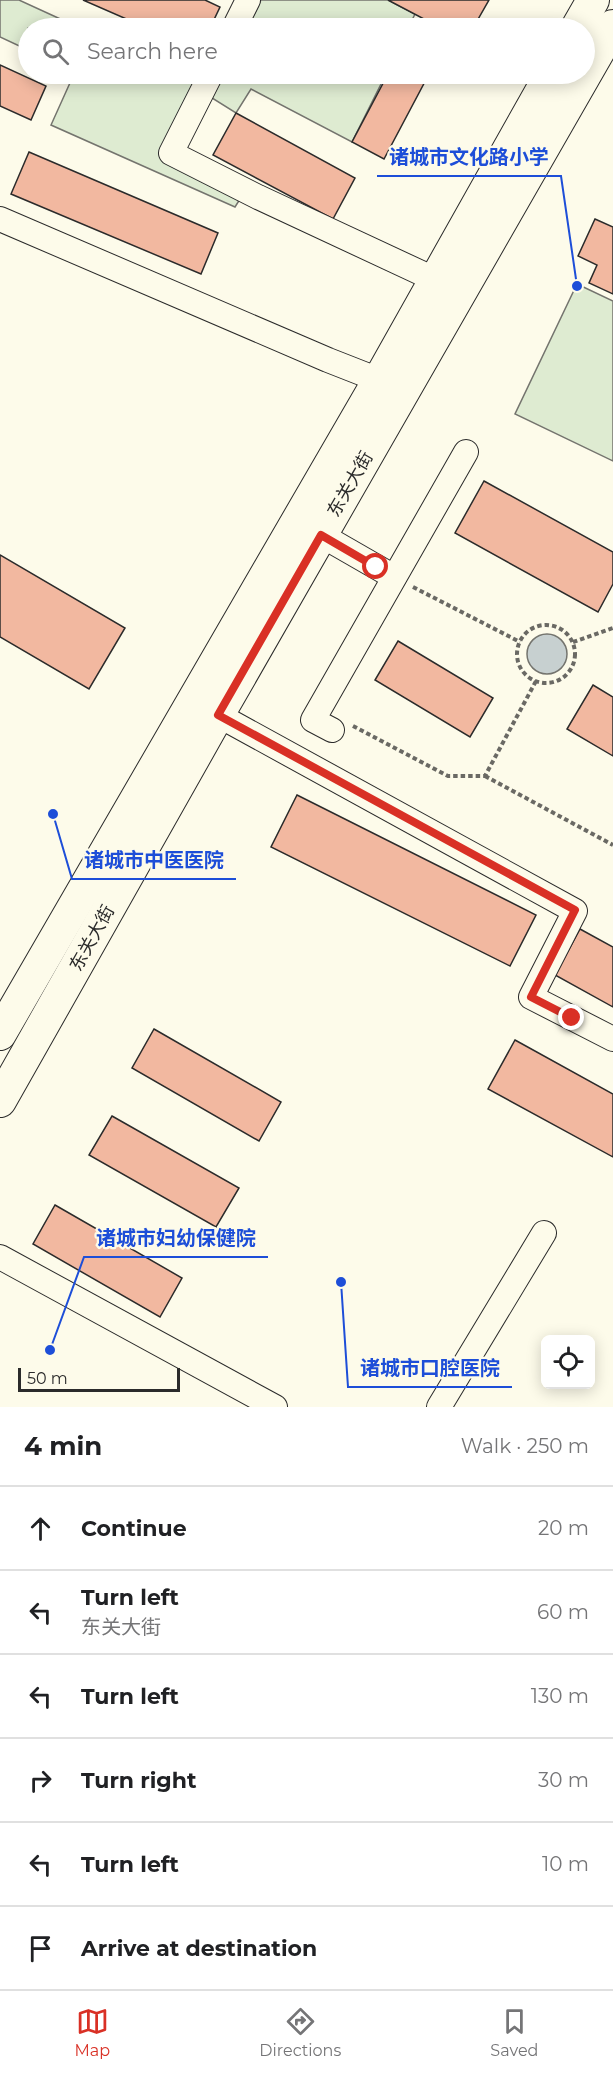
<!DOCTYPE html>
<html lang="en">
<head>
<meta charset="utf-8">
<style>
  body { margin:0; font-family:Montserrat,"Noto Sans SC",sans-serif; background:#f2f2f2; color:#202124 }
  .controls { position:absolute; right:18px; bottom:18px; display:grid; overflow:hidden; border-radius:9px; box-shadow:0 3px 15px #0003 }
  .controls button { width:54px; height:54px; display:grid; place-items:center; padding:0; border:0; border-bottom:2px solid #e0e0e0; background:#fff; color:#202124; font:30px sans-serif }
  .scale { position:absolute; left:18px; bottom:15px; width:162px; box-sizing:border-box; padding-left:6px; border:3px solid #2b2b2b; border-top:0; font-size:16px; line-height:21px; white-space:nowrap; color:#2b2b2b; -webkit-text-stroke:4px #fdfbea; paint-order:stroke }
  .stop { position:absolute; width:18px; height:18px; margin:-14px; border:4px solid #d93025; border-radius:50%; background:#fff }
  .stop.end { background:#d93025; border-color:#fff; box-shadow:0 2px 6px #0008 }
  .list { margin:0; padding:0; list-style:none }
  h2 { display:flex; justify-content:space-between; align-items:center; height:78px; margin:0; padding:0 24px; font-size:26px }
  h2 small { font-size:20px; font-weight:400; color:#757577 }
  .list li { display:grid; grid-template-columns:39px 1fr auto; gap:18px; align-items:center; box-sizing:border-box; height:84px; padding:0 24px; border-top:2px solid #e0e0e0 }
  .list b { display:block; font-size:22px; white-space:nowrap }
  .list p { margin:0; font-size:20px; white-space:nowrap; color:#757577 }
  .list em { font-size:20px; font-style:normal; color:#757577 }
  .icon { flex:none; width:33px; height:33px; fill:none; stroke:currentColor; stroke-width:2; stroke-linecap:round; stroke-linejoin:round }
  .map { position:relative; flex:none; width:613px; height:1407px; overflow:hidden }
  .search { position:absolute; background:#fff; box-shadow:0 3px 15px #0003; left:18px; right:18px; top:18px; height:66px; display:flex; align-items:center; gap:15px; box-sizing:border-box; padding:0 21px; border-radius:33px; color:#757577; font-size:22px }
  .sheet { height:582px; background:#fff }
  nav { display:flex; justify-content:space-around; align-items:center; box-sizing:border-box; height:84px; border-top:2px solid #e0e0e0; background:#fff; font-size:16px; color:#757577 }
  nav a { display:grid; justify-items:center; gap:3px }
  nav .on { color:#d93025 }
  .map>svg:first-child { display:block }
</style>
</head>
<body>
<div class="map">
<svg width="613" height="1407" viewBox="0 0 613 1407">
  <rect width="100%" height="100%" fill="#fdfbea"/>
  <g fill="#deebd1" stroke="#74746e" stroke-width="1.5">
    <path d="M0 0H19L80 28H28V50L0 37Z"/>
    <path d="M261 0H388L415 14 408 28H247Z"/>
    <path d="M74 74H175L204 87 171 154 245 191 235 207 51 125Z"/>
    <path d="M224 74H386L352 142 251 89 236 113 212 98Z"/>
    <path d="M577 284 613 301V461L515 414Z"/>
  </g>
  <circle fill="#c7d0d0" stroke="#74746e" stroke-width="1.5" cx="547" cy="654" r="20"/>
  <g fill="#f2b8a0" stroke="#2b2b2b" stroke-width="1.5">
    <path d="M83 0H205L220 7 210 28H147Z"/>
    <path d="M388 0H489L473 28H441Z"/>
    <path d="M0 65 46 86 31 120 0 106Z"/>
    <path d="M388 74H429L384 159 352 142Z"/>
    <path d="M236 113 355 178 333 219 213 155Z"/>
    <path d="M29 152 218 233 201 274 11 194Z"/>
    <path d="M595 219 613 227V294L589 283 597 265 578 256Z"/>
    <path d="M484 481 613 552V584L598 612 455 533Z"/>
    <path d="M0 555 125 628 89 689 0 637Z"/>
    <path d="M398 641 493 698 470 737 375 680Z"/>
    <path d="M593 685 613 697V756L567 729Z"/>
    <path d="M297 795 536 915 510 966 271 847Z"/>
    <path d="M580 929 613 947V1007L555 975Z"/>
    <path d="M154 1029 281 1102 259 1141 132 1068Z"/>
    <path d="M515 1040 613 1094V1157L488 1089Z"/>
    <path d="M112 1116 239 1188 216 1227 89 1155Z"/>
    <path d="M55 1205 182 1278 160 1317 33 1244Z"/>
  </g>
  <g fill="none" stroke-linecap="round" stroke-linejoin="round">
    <defs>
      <g id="minor">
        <path d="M234 28 248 0"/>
        <path d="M211 74 171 153 258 197 434 279"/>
        <path d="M0 219 328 360 379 380"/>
        <path d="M321 535 394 577"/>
        <path d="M218 715 575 911 531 997 613 1039"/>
        <path d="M332 730 313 720 466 452"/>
        <path d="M0 1257 275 1407"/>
        <path d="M439 1407 544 1233"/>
      </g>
      <g id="major">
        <path d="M577 28 593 0"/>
        <path d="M0 1034 379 380 551 74"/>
        <path d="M0 1101 218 715 613 26"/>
      </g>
    </defs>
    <use href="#minor" stroke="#2b2b2b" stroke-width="26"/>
    <use href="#major" stroke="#2b2b2b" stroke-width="34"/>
    <g stroke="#6a6964" stroke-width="4" stroke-dasharray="4.5 3" stroke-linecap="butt">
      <path d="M413 587 520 642"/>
      <circle cx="546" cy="654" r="29"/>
      <path d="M573 642 613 628"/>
      <path d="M353 726 448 776H485L536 681"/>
      <path d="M485 776 613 845"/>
    </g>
    <use href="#minor" stroke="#fdfbea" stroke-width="24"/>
    <use href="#major" stroke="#fdfbea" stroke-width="32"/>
  </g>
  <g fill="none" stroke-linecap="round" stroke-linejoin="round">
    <path stroke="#d93025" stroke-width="8" d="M376 567 321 535 218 715 575 910 531 997 572 1018"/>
  </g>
  <g text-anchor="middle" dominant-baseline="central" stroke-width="4.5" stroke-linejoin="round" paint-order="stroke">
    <g font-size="18" fill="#2b2b2b" stroke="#fdfbea">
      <text transform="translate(350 484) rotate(-60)">东关大街</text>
      <text transform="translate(92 938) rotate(-61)">东关大街</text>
    </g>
  </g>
  <path fill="none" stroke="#1d4ed8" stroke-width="2" d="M577 286L561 176H377M53 814L72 879H236M50 1350L84 1257H268M341 1282L348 1387H512"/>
  <g fill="#1d4ed8" stroke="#fdfbea" stroke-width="2">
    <circle cx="577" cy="286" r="6"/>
    <circle cx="53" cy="814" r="6"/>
    <circle cx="50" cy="1350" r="6"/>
    <circle cx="341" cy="1282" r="6"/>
  </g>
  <g font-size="20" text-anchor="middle" font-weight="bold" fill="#1d4ed8" stroke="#fdfbea" stroke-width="4.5" stroke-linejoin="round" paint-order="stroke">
    <text x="469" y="164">诸城市文化路小学</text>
    <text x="154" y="867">诸城市中医医院</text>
    <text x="176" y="1245">诸城市妇幼保健院</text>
    <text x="430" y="1375">诸城市口腔医院</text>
  </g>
</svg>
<div class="controls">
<button><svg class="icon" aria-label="locate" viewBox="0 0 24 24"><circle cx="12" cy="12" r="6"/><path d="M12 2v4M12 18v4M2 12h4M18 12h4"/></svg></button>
</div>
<div class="scale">50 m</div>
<div class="stop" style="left:376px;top:567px"></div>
<div class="stop end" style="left:572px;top:1018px"></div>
<div class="search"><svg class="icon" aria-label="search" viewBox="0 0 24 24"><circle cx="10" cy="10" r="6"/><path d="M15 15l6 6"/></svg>Search here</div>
</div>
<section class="sheet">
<h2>4 min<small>Walk · 250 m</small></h2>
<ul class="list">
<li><svg class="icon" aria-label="ahead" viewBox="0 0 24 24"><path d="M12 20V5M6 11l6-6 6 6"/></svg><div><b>Continue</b></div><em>20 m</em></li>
<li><svg class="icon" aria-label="left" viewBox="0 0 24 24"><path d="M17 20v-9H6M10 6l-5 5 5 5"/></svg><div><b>Turn left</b><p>东关大街</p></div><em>60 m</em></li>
<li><svg class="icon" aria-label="left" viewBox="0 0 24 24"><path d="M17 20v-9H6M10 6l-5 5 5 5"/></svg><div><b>Turn left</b></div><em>130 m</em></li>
<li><svg class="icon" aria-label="right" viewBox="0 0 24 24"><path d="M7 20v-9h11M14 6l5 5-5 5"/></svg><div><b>Turn right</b></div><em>30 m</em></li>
<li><svg class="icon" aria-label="left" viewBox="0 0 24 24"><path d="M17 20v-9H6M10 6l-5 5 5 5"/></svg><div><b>Turn left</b></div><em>10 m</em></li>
<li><svg class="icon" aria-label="arrive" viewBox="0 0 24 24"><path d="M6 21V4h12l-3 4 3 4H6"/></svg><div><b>Arrive at destination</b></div></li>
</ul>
</section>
<nav>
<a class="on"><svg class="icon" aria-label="map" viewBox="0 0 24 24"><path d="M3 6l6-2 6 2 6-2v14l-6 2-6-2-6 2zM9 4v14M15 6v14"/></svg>Map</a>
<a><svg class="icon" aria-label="directions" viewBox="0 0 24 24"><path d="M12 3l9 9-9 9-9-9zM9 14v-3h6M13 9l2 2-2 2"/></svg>Directions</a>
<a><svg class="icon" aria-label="saved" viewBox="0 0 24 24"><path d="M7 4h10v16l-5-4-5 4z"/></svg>Saved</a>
</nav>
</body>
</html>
